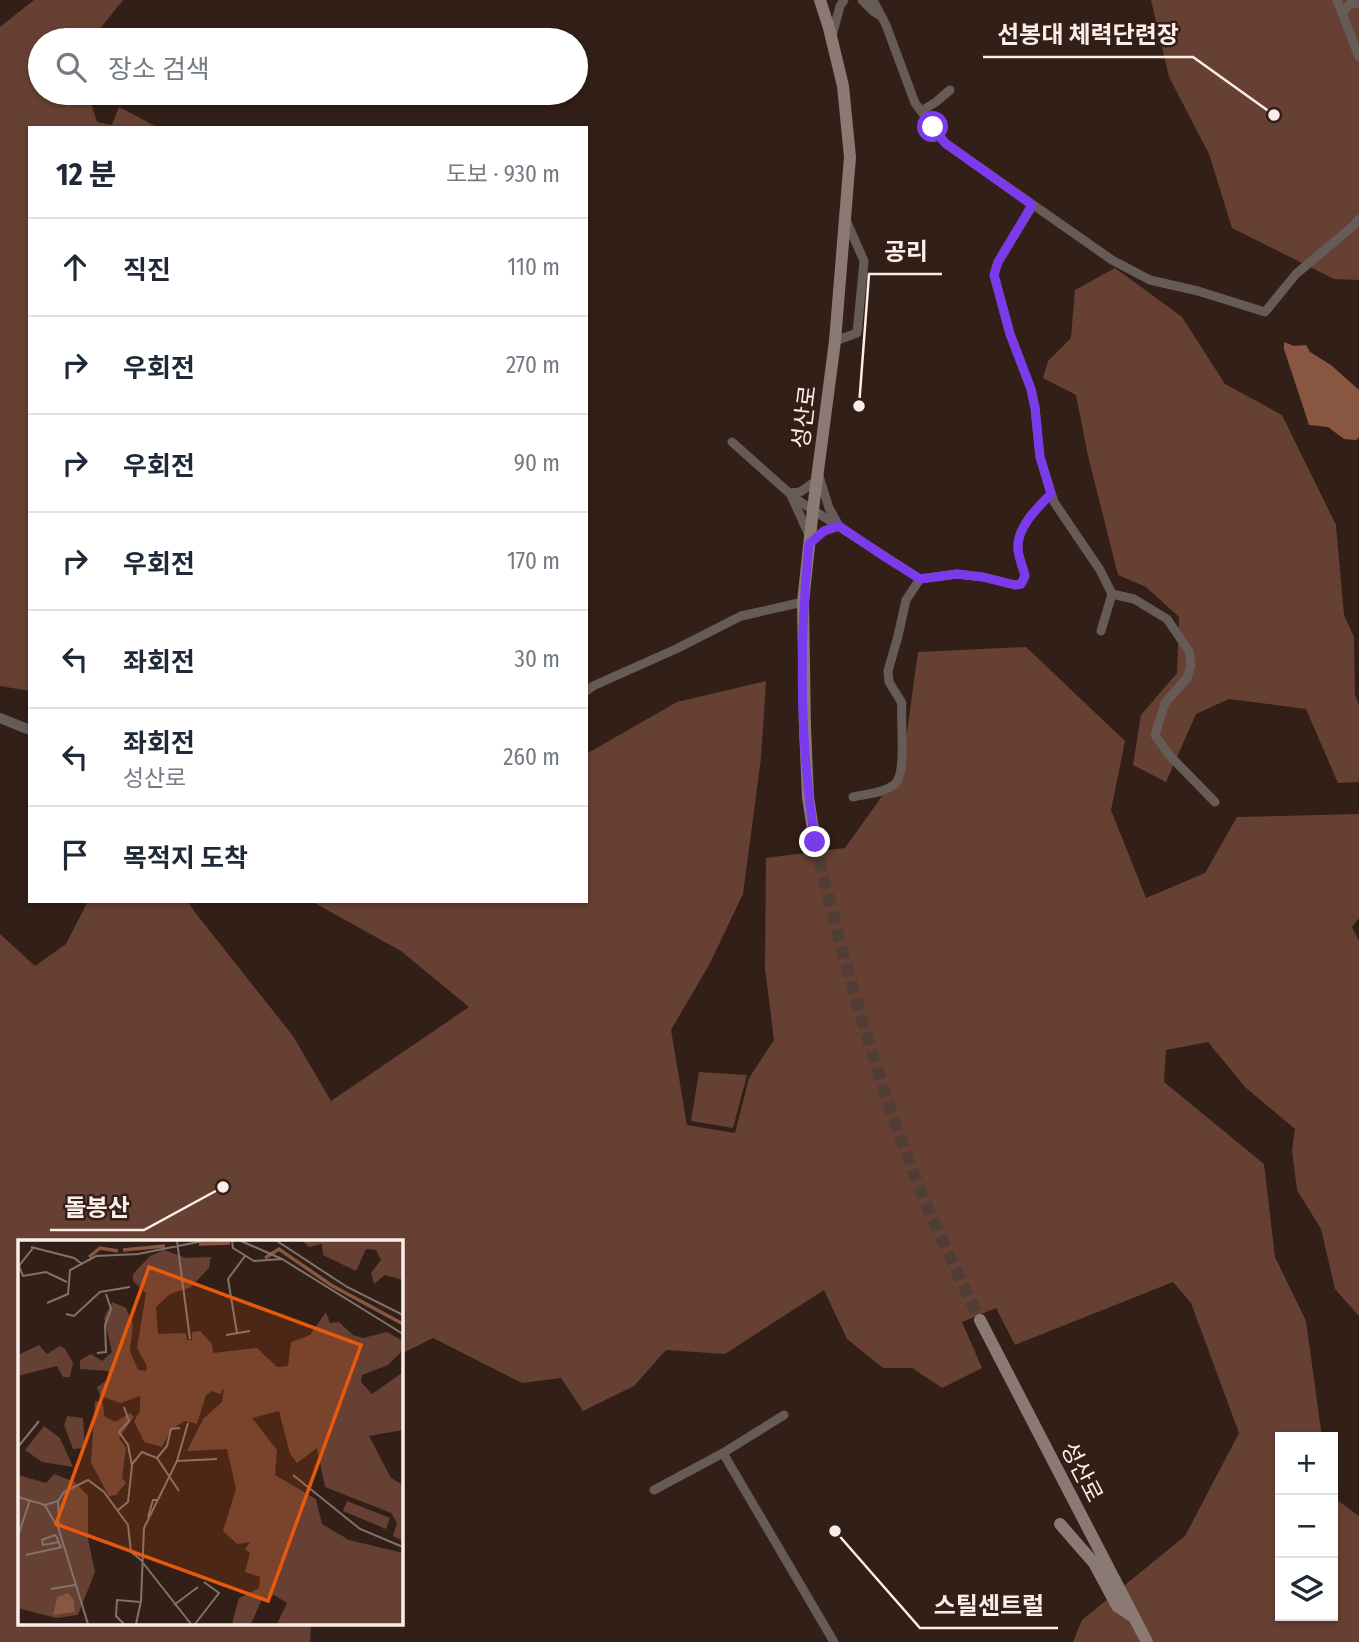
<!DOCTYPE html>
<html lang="ko">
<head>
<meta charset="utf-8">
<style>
  body { margin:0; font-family:"Fira Sans Condensed","Noto Sans KR",sans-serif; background:#f2f2f3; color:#1f2937 }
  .controls { position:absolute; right:21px; bottom:21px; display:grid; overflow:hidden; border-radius:0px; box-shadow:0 2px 5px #0004 }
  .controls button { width:63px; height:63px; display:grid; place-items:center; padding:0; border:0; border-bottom:2px solid #e0e1e3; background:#fff; color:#1f2937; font:35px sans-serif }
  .stop { position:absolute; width:21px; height:21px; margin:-16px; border:5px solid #7c3aed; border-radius:50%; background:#fff }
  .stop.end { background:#7c3aed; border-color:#fff; box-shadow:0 2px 7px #0008 }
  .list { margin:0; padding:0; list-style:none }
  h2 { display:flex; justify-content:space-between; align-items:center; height:91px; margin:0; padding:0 28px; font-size:30px }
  h2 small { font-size:23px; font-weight:400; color:#747a83 }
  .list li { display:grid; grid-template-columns:46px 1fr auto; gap:21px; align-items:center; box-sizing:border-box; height:98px; padding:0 28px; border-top:2px solid #e0e1e3 }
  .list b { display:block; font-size:26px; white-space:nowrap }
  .list p { margin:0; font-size:23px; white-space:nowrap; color:#747a83 }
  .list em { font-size:23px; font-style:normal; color:#747a83 }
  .icon { flex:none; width:38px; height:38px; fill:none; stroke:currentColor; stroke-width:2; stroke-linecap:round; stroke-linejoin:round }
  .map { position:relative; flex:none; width:1359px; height:1642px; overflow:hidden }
  .search { position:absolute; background:#fff; box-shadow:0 2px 5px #0004; left:28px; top:28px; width:560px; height:77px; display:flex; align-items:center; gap:18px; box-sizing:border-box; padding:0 24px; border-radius:38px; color:#747a83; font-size:26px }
  .panel { position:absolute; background:#fff; box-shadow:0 2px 5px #0004; left:28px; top:126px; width:560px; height:777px; border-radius:0px }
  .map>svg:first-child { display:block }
</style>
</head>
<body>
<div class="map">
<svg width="1359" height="1642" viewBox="0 0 1359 1642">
  <rect width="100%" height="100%" fill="#321f17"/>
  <g fill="#664032">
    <path d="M34 0H123L91 40H40V93H88L97 122 112 125 119 107 159 128H30V691L0 686V27Z"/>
    <path d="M1151 0H1359V280L1334 279 1232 228 1209 154 1169 77Z"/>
    <path d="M1115 268 1182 317 1225 384 1282 415 1336 525 1344 615 1354 637 1355 695 1359 705V782L1338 783 1306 709 1229 699 1196 714 1166 782 1133 765 1141 715 1177 673 1179 617 1146 587 1118 575 1088 456 1076 395 1043 378 1048 361 1071 338 1075 290Z"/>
    <path d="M1026 647 1125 741 1111 810 1146 898 1205 873 1237 817 1359 814V918L1352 927 1359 941V1316L1335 1289 1321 1229 1297 1190 1292 1150 1295 1129 1245 1087 1208 1042 1166 1050 1164 1082 1264 1164 1275 1257 1306 1321 1322 1437H1280V1616H1333V1497L1359 1516V1642H1073L1082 1620 1185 1536 1239 1433 1191 1303 1173 1282 1015 1345 996 1308 962 1322 982 1368 942 1388 912 1368H883L847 1339 824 1290 725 1354 666 1350 634 1386 583 1411 561 1378 522 1383 433 1338 401 1354V1241H19V1623H311L310 1642H0V934L35 966 66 944 88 901H188L194 911 293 1036 331 1101 469 1007 401 951 311 901H586V754L677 702 766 681 761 758 743 894 709 965 671 1030 687 1125 735 1133 749 1078 774 1040 765 968 766 858 845 848 902 768 918 652Z"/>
    <path d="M699 1072 747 1075 733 1128 691 1121Z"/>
  </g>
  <path fill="#895642" d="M1284 342 1294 346 1306 345 1310 352 1331 365 1359 390V437L1356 440 1344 439 1328 427 1309 425 1284 349Z"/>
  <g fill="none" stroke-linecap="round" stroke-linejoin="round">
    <path stroke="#503e36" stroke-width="12" stroke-dasharray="12 6" stroke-linecap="butt" d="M815 842C844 963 877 1084 924 1199 941 1240 961 1280 980 1320"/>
    <g stroke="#665b57" stroke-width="9">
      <path d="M862 0 874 12 882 17"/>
      <path d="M873 0 886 25 915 103 945 143 1112 260 1150 280 1198 291 1265 312 1296 274 1353 226 1359 219"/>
      <path d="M1337 0 1359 57"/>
      <path d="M1342 13 1350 4 1359 3"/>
      <path d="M832 36 840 6 844 0"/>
      <path d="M921 111 936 102 950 90"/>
      <path d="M1033 205 998 262 994 275 1010 334 1031 389 1035 408 1040 457 1054 502 1100 570 1112 594 1134 599 1167 619 1189 651 1191 665 1187 678 1165 703 1155 735 1170 756 1215 802"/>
      <path d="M835 341 857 333 864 261 846 220"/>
      <path d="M732 442 796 499 920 579 957 574 983 577 1015 585 1021 584 1025 576C1023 567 1018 557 1018 548 1017 527 1038 507 1051 494"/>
      <path d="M809 535 790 493 800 492 816 481"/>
      <path d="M809 543 824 531 839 526 829 508 819 476"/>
      <path d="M1101 631 1112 594"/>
      <path d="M586 691 593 686 676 649 741 616 803 602"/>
      <path d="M853 797C866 794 884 793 895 784 907 773 900 721 902 703L889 682 888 671 898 636 906 600 920 579"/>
      <path d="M723 1453 834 1642"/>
      <path d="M654 1490 723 1453 784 1415"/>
    </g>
    <path stroke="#665b57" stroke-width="10" d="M0 718 30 730"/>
    <g stroke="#8b7a74" stroke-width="12">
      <path d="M815 842 808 797 805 728 803 602 813 509 835 341 850 157 843 86 829 28 820 0"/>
      <path d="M980 1320 1147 1642"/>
      <path d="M1060 1524 1094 1563 1117 1606 1132 1616"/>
    </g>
  </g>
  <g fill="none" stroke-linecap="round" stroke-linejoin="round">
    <path stroke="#7c3aed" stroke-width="9" d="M815 842C800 745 799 641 809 544L824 531 839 526 885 557 920 579 957 574 983 577 1015 585 1021 584 1025 576C1023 567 1018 557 1018 548 1017 527 1038 507 1051 494L1040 457 1035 408 1031 389 1010 334 994 275 998 262 1032 205 945 143 933 127"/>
  </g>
  <g text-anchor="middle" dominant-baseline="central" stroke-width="5" stroke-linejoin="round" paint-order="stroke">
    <g font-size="23" fill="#fbeee8" stroke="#321f17">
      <text transform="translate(804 417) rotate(-83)">성산로</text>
      <text transform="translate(1082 1472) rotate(63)">성산로</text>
    </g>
  </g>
  <g transform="translate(18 1240)">
    <rect width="385" height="385" fill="#321f17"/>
    <path d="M284 1H385V40L367 35 356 44 353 33 363 20 358 10 348 9 338 31 305 15 304 4 291 7ZM146 10 168 18 193 17 191 28 173 47 152 54 138 67 140 94 168 93 169 100H174V92L182 91 194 104 195 113 239 108 259 127 270 126 273 102 292 95 308 72 312 83 321 82 335 95 345 98 369 92 385 101 383 112 370 125 344 135 343 142 354 154 385 132V190L351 196 373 238 385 245V301L375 296 379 283 373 273 307 247 299 208 279 223 272 214 261 171 234 178 259 210 257 235 298 259 304 284 331 300 385 313V384H259L269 363 256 355 244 359 233 384H214L221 358 241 348 242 337 227 332 232 313 227 309 232 302 219 304 205 291 218 249 209 209 169 211 185 179 204 162 206 148 202 154 194 151 188 155 179 184 166 181 153 190 144 207 126 202 116 181 122 171V156L103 163 82 156 79 147 91 139 90 131 62 129V120L73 114 84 121 94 112 86 78 94 62 108 68 115 84 112 111 120 130 128 131 129 126 119 108 128 53 115 41V34L132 16ZM21 105 29 114 42 106 47 109 55 123 52 137H45L39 126 0 136V115ZM77 161 85 163 86 176 97 182 112 173 116 177 101 198 108 208 104 238 108 243 98 255 91 256 73 223ZM49 176 65 178 67 208 55 209 46 185ZM26 186 42 198 55 227 24 222 7 210ZM36 234 57 242 70 256V299L77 332 60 375 38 378 0 368V235L28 243ZM329 261 372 278 368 289 325 271Z" fill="#664032"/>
    <path d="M50 353 56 360 57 372 35 375 39 357Z" fill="#895642"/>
    <path fill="none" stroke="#895642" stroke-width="3.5" d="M181 4 212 3M105 10 147 6M71 17 82 8 100 11M247 18 261 9 313 45 385 84"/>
    <path fill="none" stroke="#82726b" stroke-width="2" d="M159 1 172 99M214 1 215 8 236 21 264 19M223 1 264 19 385 94M259 1 329 47 385 75M13 7 56 18 64 24M15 8 1 26 5 36 28 32 49 42M29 63 50 54 52 30 78 16 120 14 185 1M48 74 56 76 82 52 112 47M219 93 210 39 227 16M208 95 232 91M79 113 88 112 87 85 93 69 88 54M0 207 21 181M139 218 149 206 153 189 162 188M159 221 199 219M114 224 124 212 139 218 161 251M275 235 342 289 385 307M0 257 27 265 40 261M26 264 41 289M100 270 110 262 114 226 110 205 101 192 111 181 106 167M130 277 135 260H139M0 296 12 260M41 302 25 305 24 300 37 295 38 296 43 307M8 315 44 307M122 319 173 384M33 349 57 345M156 365 180 347M70 384 41 290 40 261 46 252 70 240 86 252 110 285 113 312 122 319M106 384 98 376 99 360 123 362M118 384 123 361 126 288 159 221 170 183M177 384 201 353 186 342"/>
    <path fill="#e8590c" fill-opacity="0.15" stroke="#e8590c" stroke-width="3.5" d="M131 27 343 105 250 361 38 284Z"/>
    <rect width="385" height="385" fill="none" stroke="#fbeee8" stroke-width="3.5"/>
  </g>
  <path fill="none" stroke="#fbeee8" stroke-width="2.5" d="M1274 115L1193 57H983M859 406L869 274H942M223 1187L144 1230H50M835 1531L920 1628H1058"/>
  <g fill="#fbeee8" stroke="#321f17" stroke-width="2.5">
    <circle cx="1274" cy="115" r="7"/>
    <circle cx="859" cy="406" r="7"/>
    <circle cx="223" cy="1187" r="7"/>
    <circle cx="835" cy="1531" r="7"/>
  </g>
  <g font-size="24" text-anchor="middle" font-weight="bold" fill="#fbeee8" stroke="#321f17" stroke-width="5" stroke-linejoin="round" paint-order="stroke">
    <text x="1088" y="43">선봉대 체력단련장</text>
    <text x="906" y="260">공리</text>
    <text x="97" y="1216">돌봉산</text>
    <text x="989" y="1614">스틸센트럴</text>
  </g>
</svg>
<div class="controls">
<button>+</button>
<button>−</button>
<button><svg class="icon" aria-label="layers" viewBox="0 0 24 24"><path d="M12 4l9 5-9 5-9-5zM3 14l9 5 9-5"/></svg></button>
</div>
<div class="stop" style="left:933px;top:127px"></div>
<div class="stop end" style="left:815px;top:842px"></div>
<div class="search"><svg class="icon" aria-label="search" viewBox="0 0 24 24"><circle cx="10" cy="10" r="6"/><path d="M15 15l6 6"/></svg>장소 검색</div>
<section class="panel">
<h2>12 분<small>도보 · 930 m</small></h2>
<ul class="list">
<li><svg class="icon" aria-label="ahead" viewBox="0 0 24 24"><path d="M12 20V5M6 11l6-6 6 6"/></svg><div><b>직진</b></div><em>110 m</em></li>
<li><svg class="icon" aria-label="right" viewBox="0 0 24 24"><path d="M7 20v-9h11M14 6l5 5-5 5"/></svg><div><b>우회전</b></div><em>270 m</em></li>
<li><svg class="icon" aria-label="right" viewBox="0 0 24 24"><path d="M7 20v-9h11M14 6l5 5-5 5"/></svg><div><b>우회전</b></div><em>90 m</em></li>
<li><svg class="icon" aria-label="right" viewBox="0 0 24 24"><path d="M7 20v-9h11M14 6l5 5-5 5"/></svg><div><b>우회전</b></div><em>170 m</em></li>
<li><svg class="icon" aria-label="left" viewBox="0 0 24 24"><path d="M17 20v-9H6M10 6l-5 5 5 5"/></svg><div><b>좌회전</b></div><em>30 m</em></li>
<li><svg class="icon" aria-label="left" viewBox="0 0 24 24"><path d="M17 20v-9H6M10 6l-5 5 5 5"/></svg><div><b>좌회전</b><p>성산로</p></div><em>260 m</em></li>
<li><svg class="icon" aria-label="arrive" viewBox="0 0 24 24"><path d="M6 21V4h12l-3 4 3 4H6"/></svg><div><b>목적지 도착</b></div></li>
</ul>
</section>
</div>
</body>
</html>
